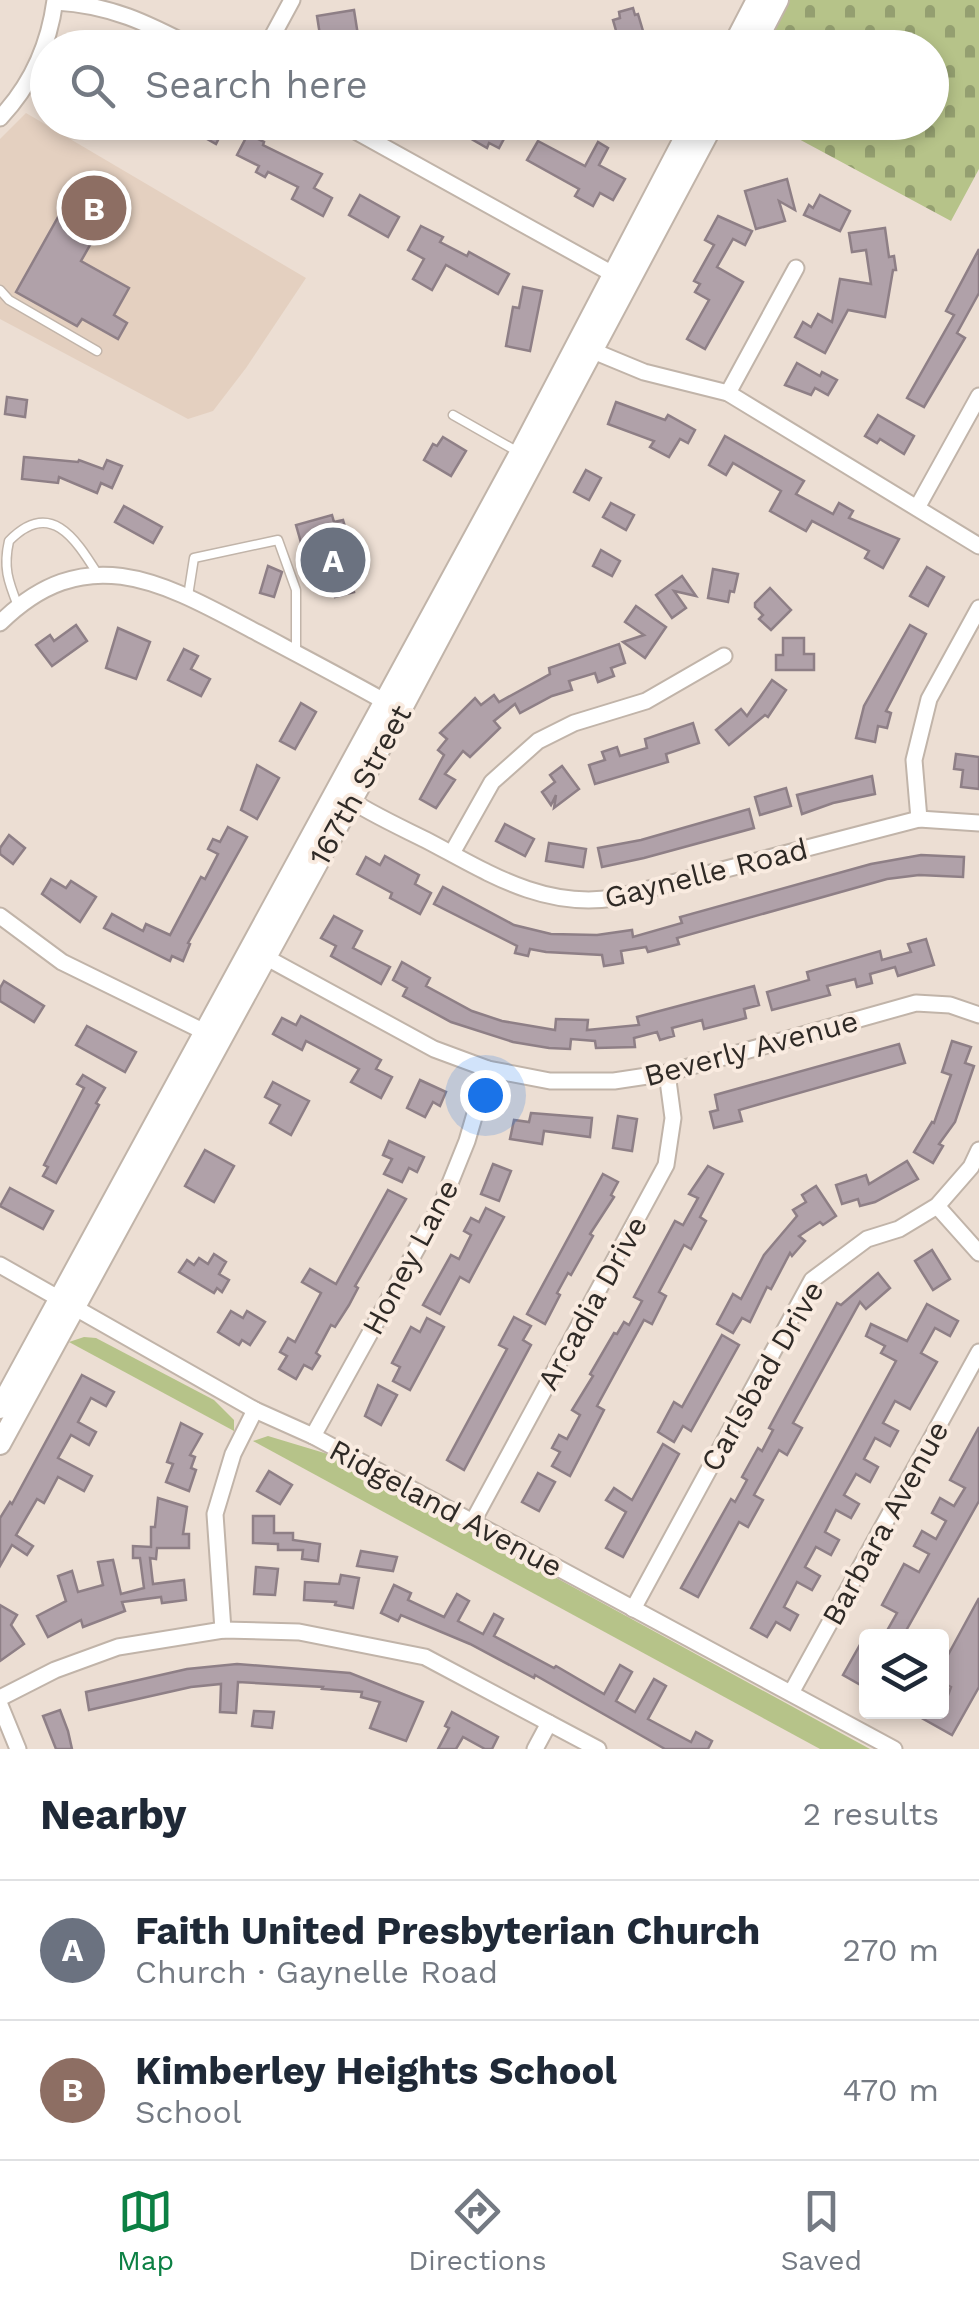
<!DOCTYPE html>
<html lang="en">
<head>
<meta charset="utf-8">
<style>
  body { margin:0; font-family:"Work Sans",sans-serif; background:#f6f6f7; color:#1f2937 }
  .controls { position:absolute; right:30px; bottom:30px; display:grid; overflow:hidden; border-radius:10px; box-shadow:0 5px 15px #0003 }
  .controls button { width:90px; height:90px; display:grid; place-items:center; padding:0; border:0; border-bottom:2px solid #e0e1e3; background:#fff; color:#1f2937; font:50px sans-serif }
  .you { position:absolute; left:485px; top:1095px; width:35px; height:35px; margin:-25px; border:8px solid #fff; border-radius:50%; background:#1a73e8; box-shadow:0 0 0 15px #1a73e833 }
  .badge { display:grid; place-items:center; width:65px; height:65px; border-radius:50%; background:#0b8043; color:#fff; font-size:32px; font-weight:700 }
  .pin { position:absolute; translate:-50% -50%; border:5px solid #fff; box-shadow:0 2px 10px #0006 }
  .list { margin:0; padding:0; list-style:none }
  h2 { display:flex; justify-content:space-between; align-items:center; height:130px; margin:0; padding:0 40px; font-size:42px }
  h2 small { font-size:32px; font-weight:400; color:#747a83 }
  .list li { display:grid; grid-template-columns:65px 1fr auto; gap:30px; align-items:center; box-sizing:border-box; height:140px; padding:0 40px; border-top:2px solid #e0e1e3 }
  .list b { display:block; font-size:38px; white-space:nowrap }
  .list p { margin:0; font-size:32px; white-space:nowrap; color:#747a83 }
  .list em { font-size:32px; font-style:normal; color:#747a83 }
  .icon { flex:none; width:55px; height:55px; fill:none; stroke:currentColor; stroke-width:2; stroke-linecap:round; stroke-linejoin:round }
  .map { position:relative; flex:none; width:979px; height:1749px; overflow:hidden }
  .search { position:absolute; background:#fff; box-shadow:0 5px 15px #0003; left:30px; right:30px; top:30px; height:110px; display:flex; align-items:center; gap:25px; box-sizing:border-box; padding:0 35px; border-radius:55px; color:#747a83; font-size:38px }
  .sheet { height:410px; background:#fff }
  nav { display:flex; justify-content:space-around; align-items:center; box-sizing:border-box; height:140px; border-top:2px solid #e0e1e3; background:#fff; font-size:28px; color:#747a83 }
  nav a { display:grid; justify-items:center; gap:5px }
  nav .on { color:#0b8043 }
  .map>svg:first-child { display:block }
</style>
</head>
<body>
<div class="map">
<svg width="979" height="1749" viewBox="0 0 979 1749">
  <defs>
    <pattern id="cemetery-stones" width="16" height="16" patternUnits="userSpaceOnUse" patternTransform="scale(2.5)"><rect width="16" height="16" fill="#b6c389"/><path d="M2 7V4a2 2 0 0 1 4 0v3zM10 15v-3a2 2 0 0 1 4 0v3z" fill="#949f70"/></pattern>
  </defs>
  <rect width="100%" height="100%" fill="#ecded3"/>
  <path fill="#e4d0c0" d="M26 113 306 278 246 368 213 411 188 419 0 319V139Z"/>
  <g fill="#b6c389">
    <path d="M84 1337 96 1338 214 1400 234 1420V1431L69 1342Z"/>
    <path d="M268 1436 331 1455 870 1749H820L253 1441Z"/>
  </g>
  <path fill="url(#cemetery-stones)" d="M790 0H979V169L951 221 769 123 932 122V48H764Z"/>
  <g fill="#b0a1a9" stroke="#8e7f86" stroke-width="2.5">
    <path d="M633 8 635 15 638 14 648 48H621L613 20 620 18 619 12Z"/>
    <path d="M354 10 360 48H322L317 16Z"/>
    <path d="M177 122H227L216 144Z"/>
    <path d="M476 122H513L499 148 489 143 487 148 468 137Z"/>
    <path d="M248 134 264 142 263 145 322 174 314 188 332 198 323 216 292 199 298 187 268 172 265 177 256 172 259 166 237 155Z"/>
    <path d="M538 141 585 166 598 142 608 148 599 165 625 179 613 200 600 193 593 206 575 196 579 189 527 160Z"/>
    <path d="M80 178 116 199 81 261 129 288 114 315 127 323 118 339 82 319 77 326 16 292Z"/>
    <path d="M787 179 795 210 779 201 785 221 756 229 745 191Z"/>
    <path d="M360 195 399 217 388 237 349 215Z"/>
    <path d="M820 195 850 211 840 231 804 215 809 205 813 208Z"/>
    <path d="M718 216 752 231 745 245 733 239 717 267 743 282 705 349 687 339 709 300 695 292 700 284 694 281 714 245 705 240Z"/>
    <path d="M421 226 443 237 440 242 467 256 469 252 509 274 498 294 446 265 432 290 413 279 424 259 408 250Z"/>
    <path d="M885 228 889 257 894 256 896 270H893L885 317 848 310 825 353 795 337 803 322 811 327 818 314 832 322 840 279 871 284 866 250 852 252 849 233Z"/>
    <path d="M979 249V293L957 333 965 338 924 407 907 398 954 315 946 311Z"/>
    <path d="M523 287 542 291 530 351 506 346 513 307 519 308Z"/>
    <path d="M797 363 820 376 822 372 837 380 828 395 815 388 811 395 785 385Z"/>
    <path d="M7 397 27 400 25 417 5 414Z"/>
    <path d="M616 402 665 420 668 415 695 430 688 443 680 439 669 457 650 447 654 441 608 424Z"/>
    <path d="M878 415 914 436 904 454 880 439 877 443 865 436Z"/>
    <path d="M725 436 804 481 796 494 833 514 839 503 853 511 849 518 899 539 883 568 865 558 869 551 812 521 806 531 770 511 781 491 733 463 726 475 709 465Z"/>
    <path d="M443 437 466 451 451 476 424 460 433 444 437 446Z"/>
    <path d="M24 457 78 462 79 460 103 469 107 460 122 466 112 488 101 483 97 493 59 477 58 483 22 479Z"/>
    <path d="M586 470 601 478 589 500 574 492Z"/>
    <path d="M611 503 634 515 626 530 603 517Z"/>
    <path d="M124 506 162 527 153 543 115 522Z"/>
    <path d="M332 515 334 522 343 520 352 550 344 553 354 592 335 597 327 567 322 569 318 557 306 560 296 525Z"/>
    <path d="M601 550 620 561 612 576 593 566Z"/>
    <path d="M268 566 282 572 274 597 260 593Z"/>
    <path d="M927 567 944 577 928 606 910 596Z"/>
    <path d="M713 569 738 574 734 592 730 591 728 602 708 598Z"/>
    <path d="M682 576 696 596 674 591 686 608 672 618 656 595Z"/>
    <path d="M770 588 791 610 771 630 759 619 763 615 755 607V603Z"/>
    <path d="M636 606 666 627 645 658 623 642 644 635 625 622Z"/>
    <path d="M76 625 87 641 52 666 36 645 50 635 54 641Z"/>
    <path d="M910 625 926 634 886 711 891 713 887 728 878 726 875 742 856 738 864 706Z"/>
    <path d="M118 628 150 642 136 679 106 668Z"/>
    <path d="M783 638H804V654H814V670H776V655H783Z"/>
    <path d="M619 644 625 663 611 668 614 676 598 682 595 673 569 681 572 690 552 696 520 713 515 704 494 721 500 728 470 757 463 751 445 774 455 780 436 808 420 799 444 755 438 750 447 739 440 733 475 698 481 705 494 695 499 702 550 674 549 668Z"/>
    <path d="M184 649 198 656 191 669 210 679 201 696 168 680Z"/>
    <path d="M772 680 786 690 768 717 765 715 729 745 716 730 741 709 747 716Z"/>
    <path d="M301 703 316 712 295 749 280 741Z"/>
    <path d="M693 723 699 743 666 754 668 762 595 784 589 765 605 760 602 752 617 747 620 756 647 748 645 739Z"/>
    <path d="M956 754 979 757V789L961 787 963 770 954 769Z"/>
    <path d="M257 765 279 778 257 819 241 810Z"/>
    <path d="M562 766 579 789 554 808 556 795 551 805 542 792 555 782 550 775Z"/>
    <path d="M872 776 875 794 833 803 802 814 797 795Z"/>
    <path d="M786 788 791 806 760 815 755 797Z"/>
    <path d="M749 809 754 828 644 858 602 867 598 848 641 840Z"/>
    <path d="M505 824 534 839 525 856 496 841Z"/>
    <path d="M228 827 247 837 188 943 190 944 183 961 172 956 170 961 104 928 112 914 143 931 146 924 170 935 201 877 205 879 218 854 208 849 213 839 220 842Z"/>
    <path d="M9 835 25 848 13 864 0 854V848Z"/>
    <path d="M549 843 586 849 583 867 546 861Z"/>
    <path d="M921 855 964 857 963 877 919 875 887 879 677 938 679 944 648 952 646 947 621 951 623 963 604 966 602 955 546 952 530 949 528 956 515 953 517 946 434 904 443 887 514 925 551 934 597 935 632 930 633 937 682 923 680 917 871 864Z"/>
    <path d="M385 856 419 875 415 884 431 893 420 914 390 898 392 893 357 874 366 857 380 865Z"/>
    <path d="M51 879 66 888 71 881 96 897 80 922 42 894Z"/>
    <path d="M334 916 362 931 353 948 390 967 381 984 331 956 336 946 321 938Z"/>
    <path d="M926 939 934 965 898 976 895 967 870 974 872 983 857 987 855 979 827 986 830 995 772 1010 767 992 809 980 807 972 880 951 882 960 911 952 908 944Z"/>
    <path d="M402 962 430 978 426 986 472 1011 502 1021 555 1030 556 1019 588 1020 587 1030 639 1025 637 1017 754 986 759 1005 744 1009 746 1018 731 1022 704 1029 702 1020 672 1028 674 1036 660 1040 657 1032 634 1038 635 1047 596 1048 595 1041 571 1039 570 1049 549 1048 513 1042 451 1022 403 996 407 988 393 980Z"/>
    <path d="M4 981 44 1006 34 1022 0 1001V988Z"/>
    <path d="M301 1016 381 1060 376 1069 392 1077 381 1098 351 1082 359 1069 306 1041 302 1050 273 1034 282 1018 296 1025Z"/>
    <path d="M87 1026 136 1052 125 1072 76 1045Z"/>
    <path d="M952 1041 971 1047 965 1063 974 1066 955 1122 939 1144 943 1146 933 1163 914 1152 932 1122 934 1123 951 1075 942 1072Z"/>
    <path d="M899 1044 905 1063 739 1110 742 1121 714 1128 710 1112 718 1110 715 1095Z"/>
    <path d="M83 1075 105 1088 96 1103 99 1105 56 1183 43 1176 48 1167 44 1165 84 1088 77 1084Z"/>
    <path d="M420 1080 446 1092 440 1106 433 1102 425 1117 407 1108Z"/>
    <path d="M273 1082 309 1101 291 1135 270 1123 280 1105 265 1097Z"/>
    <path d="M531 1113 592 1118 590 1137 544 1131 542 1144 510 1139 514 1120 529 1122Z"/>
    <path d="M618 1116 637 1119 632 1151 613 1148Z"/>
    <path d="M389 1141 424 1157 417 1172 409 1168 402 1182 384 1174 392 1159 383 1155Z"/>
    <path d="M205 1150 234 1166 214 1202 185 1186Z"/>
    <path d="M907 1161 918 1179 875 1202 860 1206 858 1199 842 1204 836 1185 866 1175 869 1184Z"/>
    <path d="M493 1164 511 1171 499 1201 481 1194Z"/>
    <path d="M708 1166 723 1174 700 1217 706 1221 691 1249 684 1245 659 1292 666 1296 652 1324 644 1320 597 1406 604 1410 570 1476 552 1466 560 1452 552 1448 559 1435 567 1439 580 1415 572 1410 593 1376 590 1374 614 1333 617 1334 624 1322 629 1325 642 1301 634 1297 675 1221 683 1225 698 1198 689 1194Z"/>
    <path d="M603 1174 618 1182 611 1195 614 1197 590 1234 593 1236 571 1275 568 1273 557 1293 560 1295 545 1324 527 1314Z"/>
    <path d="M816 1186 836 1216 823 1225 820 1222 799 1236 805 1241 792 1256 790 1253 771 1289 767 1287 750 1322 742 1318 733 1333 717 1324 733 1294 741 1299 764 1255 797 1216 793 1210 806 1202 802 1195Z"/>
    <path d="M10 1188 53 1211 43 1229 0 1206Z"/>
    <path d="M388 1190 406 1199 355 1286 358 1288 349 1305 335 1327 331 1325 316 1353 320 1356 312 1369 304 1365 296 1379 279 1369 287 1356 280 1352 288 1338 295 1342 321 1293 302 1282 310 1269 336 1284Z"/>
    <path d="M486 1208 504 1217 469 1282 460 1277 440 1314 423 1305 451 1255 459 1259 471 1235 464 1231 471 1218 479 1222Z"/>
    <path d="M932 1250 950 1279 933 1290 915 1261Z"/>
    <path d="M214 1254 226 1262 219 1274 229 1280 222 1292 217 1288 214 1293 179 1272 187 1260 194 1265 199 1258 208 1264Z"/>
    <path d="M878 1273 890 1288 866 1309 860 1302 793 1423 802 1428 787 1455 779 1450 754 1495 763 1500 748 1527 739 1522 698 1597 681 1588 731 1499 735 1502 747 1480 742 1477 758 1448 762 1451 773 1430 769 1428 837 1303 841 1305Z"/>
    <path d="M927 1304 958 1321 950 1336 935 1328 921 1353 937 1362 910 1409 895 1401 883 1423 898 1431 890 1446 875 1438 864 1459 878 1467 870 1482 856 1474 844 1495 859 1504 851 1518 836 1510 825 1532 839 1540 831 1555 816 1547 805 1567 820 1576 812 1590 797 1582 784 1607 798 1615 790 1630 776 1622 767 1637 751 1628 896 1361 881 1353 885 1346 866 1336 871 1324 907 1341Z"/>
    <path d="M231 1311 243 1318 247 1311 265 1322 250 1345 242 1340 239 1345 218 1332Z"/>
    <path d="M514 1317 531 1326 523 1340 531 1345 464 1470 447 1460 507 1349 499 1345Z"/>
    <path d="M427 1318 444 1327 410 1390 393 1381 400 1367 392 1363 411 1327 420 1332Z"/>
    <path d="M722 1335 739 1345 691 1431 683 1426 674 1442 658 1432 674 1402 682 1407Z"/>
    <path d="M82 1375 114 1392 106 1406 91 1398 78 1422 96 1432 89 1445 71 1435 58 1458 92 1476 84 1491 58 1477 44 1503 37 1499 16 1535 33 1546 27 1555 12 1545 0 1566V1518L10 1502 12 1504Z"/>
    <path d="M378 1385 397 1395 381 1425 365 1416Z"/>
    <path d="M181 1423 202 1434 190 1455 195 1457 191 1468 196 1470 189 1491 166 1482 173 1464 167 1462Z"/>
    <path d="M979 1427V1501L903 1636H884L897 1613 882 1605 904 1564 919 1572 929 1554 914 1546 922 1531 936 1539 946 1521 932 1513 940 1498 954 1506 965 1488 950 1480Z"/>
    <path d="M663 1444 679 1454 623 1557 606 1548 626 1512 606 1500 614 1488 632 1500Z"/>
    <path d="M269 1471 292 1485 280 1504 257 1491Z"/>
    <path d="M538 1473 555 1482 539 1511 522 1502Z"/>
    <path d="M158 1498 187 1507 183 1534H189V1548H157L156 1559 150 1558 153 1584 184 1580 186 1600 162 1603 161 1597 122 1602 125 1611 83 1627 81 1620 48 1637 37 1616 66 1601 58 1576 72 1571 78 1592 103 1585 98 1562 113 1560 121 1594 144 1588 140 1558H133V1546L151 1547V1527H155Z"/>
    <path d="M253 1516H274V1533H293V1540L320 1544 318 1561 302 1559 303 1550H278V1544L253 1543Z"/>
    <path d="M361 1551 397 1557 393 1571 357 1566Z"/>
    <path d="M256 1567 278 1569 275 1595 254 1594Z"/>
    <path d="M341 1575 359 1578 353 1608 335 1605 336 1602 304 1600 305 1582 339 1584Z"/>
    <path d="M394 1585 411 1593 408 1600 444 1617 457 1594 469 1601 458 1621 483 1634 494 1614 503 1619 494 1636 554 1668 556 1666 604 1694 620 1665 632 1672 616 1701 635 1712 654 1679 666 1686 648 1719 691 1742 696 1732 712 1741 708 1749H665L535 1675 534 1678 470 1644 401 1615 398 1621 381 1613Z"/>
    <path d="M979 1598V1687L952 1735 911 1712H942L951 1687 942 1682V1666Z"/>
    <path d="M0 1605 17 1615 11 1625 24 1644 0 1661Z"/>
    <path d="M866 1634V1688L843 1675Z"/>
    <path d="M237 1664 350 1673 423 1702 406 1741 370 1728 380 1702 361 1697 362 1692 322 1689 323 1687 238 1682 236 1713 220 1712 221 1684 191 1687 89 1710 86 1692 187 1669Z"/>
    <path d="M60 1710 68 1731 72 1749H56L43 1716Z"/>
    <path d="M254 1711 274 1712 272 1728 252 1726Z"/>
    <path d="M452 1712 498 1737 492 1749H485L463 1737 456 1749H438L449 1728 445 1726Z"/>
  </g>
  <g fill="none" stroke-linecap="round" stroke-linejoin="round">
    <defs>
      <g id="service">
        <path d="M0 290 9 300 97 351"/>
        <path d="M453 415 520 453"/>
        <path d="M188 596 194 558 278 540 296 590V653"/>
        <path d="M18 606C8 581 3 567 9 541 50 499 75 538 97 573"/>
      </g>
      <g id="minor">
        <path d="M56 2C111 5 147 23 195 48"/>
        <path d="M266 48 292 0"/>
        <path d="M0 118C32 84 49 46 55 0"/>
        <path d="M339 122 620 278"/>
        <path d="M586 348 644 372 728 393 979 546"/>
        <path d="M728 393 796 268"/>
        <path d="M918 506 979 396"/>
        <path d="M0 623C88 536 167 585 258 633 303 657 349 681 393 706"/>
        <path d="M344 796C369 813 398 826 426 840 487 872 542 909 614 898L919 819 979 823"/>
        <path d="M919 819 914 760 929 699 979 608"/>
        <path d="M452 853 492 782 538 741 574 723 646 701 724 656"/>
        <path d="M0 916 62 962 213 1036"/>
        <path d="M258 953 434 1049 488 1069 550 1081H614L667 1073 916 1003 950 1005 979 1015"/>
        <path d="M937 1206 979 1253"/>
        <path d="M0 1265 255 1410 313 1436 894 1749"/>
        <path d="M313 1436 442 1203 467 1141 488 1069"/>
        <path d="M472 1523 666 1165 673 1118 667 1073"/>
        <path d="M633 1609 812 1280 867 1239 899 1229 937 1206 971 1167 979 1150"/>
        <path d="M223 1630 215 1514 233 1454 255 1410"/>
        <path d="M791 1693 979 1352"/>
        <path d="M0 1698 55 1670 118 1647 223 1630 299 1632 425 1657 598 1749"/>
        <path d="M0 1705 18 1749"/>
        <path d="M535 1749 549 1723"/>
      </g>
      <g id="secondary">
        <path d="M732 48 757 0"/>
        <path d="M753 48 778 0"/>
        <path d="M0 1408 520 453 693 122"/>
        <path d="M0 1444 401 710 714 122"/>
      </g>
    </defs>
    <use href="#service" stroke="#c1b4a9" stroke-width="11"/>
    <use href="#minor" stroke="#c1b4a9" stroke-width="19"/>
    <use href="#secondary" stroke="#c1b4a9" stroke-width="24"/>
    <use href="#service" stroke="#fff" stroke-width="8"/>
    <use href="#minor" stroke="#fff" stroke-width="15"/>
    <use href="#secondary" stroke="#fff" stroke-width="20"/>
  </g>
  <g text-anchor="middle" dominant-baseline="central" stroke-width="8" stroke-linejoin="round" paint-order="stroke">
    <g font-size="30" fill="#2f2a26" stroke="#f9ebe0">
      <text transform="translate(360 785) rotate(-61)">167th Street</text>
      <text transform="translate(706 873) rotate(-14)">Gaynelle Road</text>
      <text transform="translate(751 1048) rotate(-15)">Beverly Avenue</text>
      <text transform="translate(410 1257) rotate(-62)">Honey Lane</text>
      <text transform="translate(592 1303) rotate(-61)">Arcadia Drive</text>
      <text transform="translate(762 1376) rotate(-60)">Carlsbad Drive</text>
      <text transform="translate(446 1508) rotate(28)">Ridgeland Avenue</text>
      <text transform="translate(885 1523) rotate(-61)">Barbara Avenue</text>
    </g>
  </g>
</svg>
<div class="controls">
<button><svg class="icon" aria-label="layers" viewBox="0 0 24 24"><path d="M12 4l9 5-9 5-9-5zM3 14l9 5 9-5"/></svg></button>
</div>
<div class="you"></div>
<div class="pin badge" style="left:333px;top:560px;background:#6b7280">A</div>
<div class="pin badge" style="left:94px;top:208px;background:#8d6e63">B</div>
<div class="search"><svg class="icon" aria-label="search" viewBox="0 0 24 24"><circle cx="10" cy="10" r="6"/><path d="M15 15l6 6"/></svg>Search here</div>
</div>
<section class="sheet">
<h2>Nearby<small>2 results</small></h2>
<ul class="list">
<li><span class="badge" style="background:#6b7280">A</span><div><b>Faith United Presbyterian Church</b><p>Church · Gaynelle Road</p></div><em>270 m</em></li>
<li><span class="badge" style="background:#8d6e63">B</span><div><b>Kimberley Heights School</b><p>School</p></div><em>470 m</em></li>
</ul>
</section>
<nav>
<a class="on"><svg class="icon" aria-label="map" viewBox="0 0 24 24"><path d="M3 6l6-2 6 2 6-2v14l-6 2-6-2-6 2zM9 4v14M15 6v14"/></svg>Map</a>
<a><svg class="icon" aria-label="directions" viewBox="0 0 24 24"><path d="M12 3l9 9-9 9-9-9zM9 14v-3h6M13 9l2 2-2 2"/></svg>Directions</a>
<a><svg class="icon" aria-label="saved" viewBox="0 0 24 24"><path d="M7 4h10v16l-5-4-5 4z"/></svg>Saved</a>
</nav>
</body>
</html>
